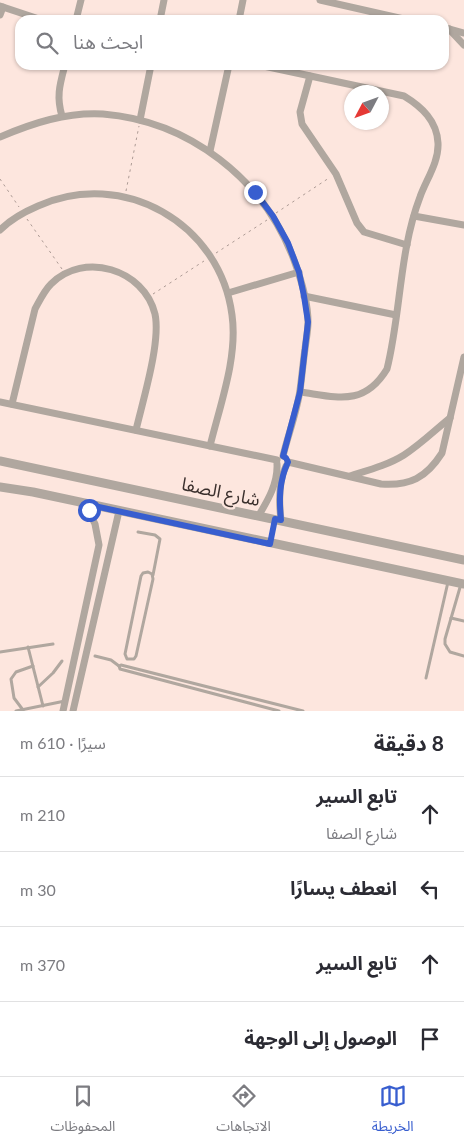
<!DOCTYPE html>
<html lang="ar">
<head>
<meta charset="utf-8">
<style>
  body { margin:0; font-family:Lato,"Noto Sans Arabic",sans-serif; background:#f7f7f7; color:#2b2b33; direction:rtl }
  .compass { position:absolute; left:344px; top:85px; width:45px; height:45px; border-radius:50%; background:#fff; box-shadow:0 1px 4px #0004; rotate:229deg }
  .stop { position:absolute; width:15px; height:15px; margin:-11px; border:4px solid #385ecf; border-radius:50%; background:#fff }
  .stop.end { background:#385ecf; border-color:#fff; box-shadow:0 1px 5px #0008 }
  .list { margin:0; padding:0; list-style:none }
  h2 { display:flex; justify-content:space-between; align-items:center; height:65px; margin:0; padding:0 20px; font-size:21px }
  h2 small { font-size:16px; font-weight:400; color:#7c7c81 }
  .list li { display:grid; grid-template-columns:32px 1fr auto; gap:15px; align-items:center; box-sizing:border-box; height:75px; padding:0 20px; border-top:1px solid #e1e1e2 }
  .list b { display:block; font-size:19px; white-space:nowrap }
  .list p { margin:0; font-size:16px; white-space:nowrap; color:#7c7c81 }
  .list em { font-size:16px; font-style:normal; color:#7c7c81 }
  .icon { flex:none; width:28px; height:28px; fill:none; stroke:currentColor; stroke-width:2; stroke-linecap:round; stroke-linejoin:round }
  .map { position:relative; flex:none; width:464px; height:711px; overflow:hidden; direction:ltr }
  .search { position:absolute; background:#fff; box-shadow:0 1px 4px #0004; left:15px; right:15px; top:15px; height:55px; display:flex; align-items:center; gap:12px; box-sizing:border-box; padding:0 18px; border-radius:15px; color:#7c7c81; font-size:19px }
  .sheet { height:365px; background:#fff }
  nav { display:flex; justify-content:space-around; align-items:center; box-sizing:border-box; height:70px; border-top:1px solid #e1e1e2; background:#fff; font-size:14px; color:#7c7c81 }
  nav a { display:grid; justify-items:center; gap:2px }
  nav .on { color:#385ecf }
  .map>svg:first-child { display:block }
</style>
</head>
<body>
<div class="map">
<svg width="464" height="711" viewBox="0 0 464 711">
  <rect width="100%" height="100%" fill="#fde6de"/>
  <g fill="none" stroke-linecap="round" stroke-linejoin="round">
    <g stroke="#ad9b95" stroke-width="1" stroke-dasharray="2.5 4" stroke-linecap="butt">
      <path d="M0 179 19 207"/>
      <path d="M126 191 139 126"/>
      <path d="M276 213 329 178"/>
      <path d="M27 219 62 269"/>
      <path d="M216 253 267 220"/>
      <path d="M153 294 204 261"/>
      <path d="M272 535 273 527"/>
    </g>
    <g stroke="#b0a79f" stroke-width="3">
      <path d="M138 532 155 535 160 539 153 575"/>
      <path d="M148 572 152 574 153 579 136 656 134 659H127L125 654 141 576 143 573Z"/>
      <path d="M461 584 445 639V644L450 652 464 656"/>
      <path d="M451 618 464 621"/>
      <path d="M28 647 43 706"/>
      <path d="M0 652 53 644"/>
      <path d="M95 656 111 660 119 666"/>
      <path d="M426 678 448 582"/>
      <path d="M38 687 53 673 62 661"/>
      <path d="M23 710 14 698 11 679 16 672 33 666"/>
      <path d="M16 711 65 701"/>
      <path d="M279 711 120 669 119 666 121 665 303 711"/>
    </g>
    <g stroke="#b0a79f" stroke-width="7">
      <path d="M320 0 408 20"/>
      <path d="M0 6 42 20"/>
      <path d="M0 15 3 7"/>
      <path d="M76 20 81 0"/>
      <path d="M160 20 164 0"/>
      <path d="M239 20 243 0"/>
      <path d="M449 29 464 45"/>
      <path d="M449 29 464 33"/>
      <path d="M259 65 404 96C422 107 437 121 438 143 439 162 426 180 420 197 399 252 401 313 387 369 364 407 337 397 300 392"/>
      <path d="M310 76 300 112 302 124 336 174 357 223 364 232 407 245"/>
      <path d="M62 116C56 96 60 84 65 65"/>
      <path d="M140 120 151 65"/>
      <path d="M0 137C33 123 66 112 103 114 189 121 264 179 294 260 301 279 308 302 308 322 308 331 306 340 305 349 303 363 302 376 300 390 297 412 288 435 283 456"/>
      <path d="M210 151 229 65"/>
      <path d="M414 216 464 225"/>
      <path d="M0 230C11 219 24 212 38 206 123 168 220 223 232 315 238 357 220 405 210 446"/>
      <path d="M228 293 299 272"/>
      <path d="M304 296 396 315"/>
      <path d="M0 402 277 460"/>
      <path d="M12 404 35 309C40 300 44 291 51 284 84 251 144 269 155 314 161 342 143 400 136 430"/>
      <path d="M288 462 381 484C410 486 426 478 442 453L464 357"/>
      <path d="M350 476C369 470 388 465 404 455 421 444 435 430 450 418"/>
      <path d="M259 515C268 500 278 483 277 464"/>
      <path d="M281 520C279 503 278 482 286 466"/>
      <path d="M63 711 99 545 95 524 85 504"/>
      <path d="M73 711 119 511"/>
    </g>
    <g stroke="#b0a79f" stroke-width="9">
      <path d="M0 461 464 560"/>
      <path d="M0 487 33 492 464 584"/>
    </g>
  </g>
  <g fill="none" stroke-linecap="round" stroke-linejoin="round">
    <path stroke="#385ecf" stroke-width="6" d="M89 510 85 504 270 544 275 519 281 520C279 500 279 481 288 462L286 458 283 456 300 392 308 322 304 296 299 272 288 243 273 216 255 192"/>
  </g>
  <g text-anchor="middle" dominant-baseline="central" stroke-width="4.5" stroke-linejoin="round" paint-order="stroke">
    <g font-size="18" fill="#3b302d" stroke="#fde6de">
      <text transform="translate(221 491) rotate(12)">شارع الصفا</text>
    </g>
  </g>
</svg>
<svg class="compass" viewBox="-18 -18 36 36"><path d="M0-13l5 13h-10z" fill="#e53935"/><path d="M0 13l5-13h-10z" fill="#7c7c81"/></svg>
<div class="stop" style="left:89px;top:510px"></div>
<div class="stop end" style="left:255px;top:192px"></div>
<div class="search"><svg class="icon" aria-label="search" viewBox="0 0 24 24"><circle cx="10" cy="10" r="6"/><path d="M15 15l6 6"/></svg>ابحث هنا</div>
</div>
<section class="sheet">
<h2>8 دقيقة<small>سيرًا · 610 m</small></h2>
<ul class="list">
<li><svg class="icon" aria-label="ahead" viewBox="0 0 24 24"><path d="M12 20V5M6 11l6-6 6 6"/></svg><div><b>تابع السير</b><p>شارع الصفا</p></div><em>210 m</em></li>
<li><svg class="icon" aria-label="left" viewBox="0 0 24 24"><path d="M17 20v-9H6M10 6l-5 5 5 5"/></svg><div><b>انعطف يسارًا</b></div><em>30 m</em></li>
<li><svg class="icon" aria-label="ahead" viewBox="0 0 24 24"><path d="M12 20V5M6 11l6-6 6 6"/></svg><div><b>تابع السير</b></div><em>370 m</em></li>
<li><svg class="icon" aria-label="arrive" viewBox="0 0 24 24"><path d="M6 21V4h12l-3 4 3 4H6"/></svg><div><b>الوصول إلى الوجهة</b></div></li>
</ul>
</section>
<nav>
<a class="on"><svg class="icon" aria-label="map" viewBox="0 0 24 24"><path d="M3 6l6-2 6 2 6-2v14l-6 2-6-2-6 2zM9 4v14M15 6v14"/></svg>الخريطة</a>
<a><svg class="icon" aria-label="directions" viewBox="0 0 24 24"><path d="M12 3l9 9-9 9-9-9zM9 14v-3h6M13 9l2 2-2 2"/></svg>الاتجاهات</a>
<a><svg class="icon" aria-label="saved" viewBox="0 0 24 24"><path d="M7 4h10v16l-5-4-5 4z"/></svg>المحفوظات</a>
</nav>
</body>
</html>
